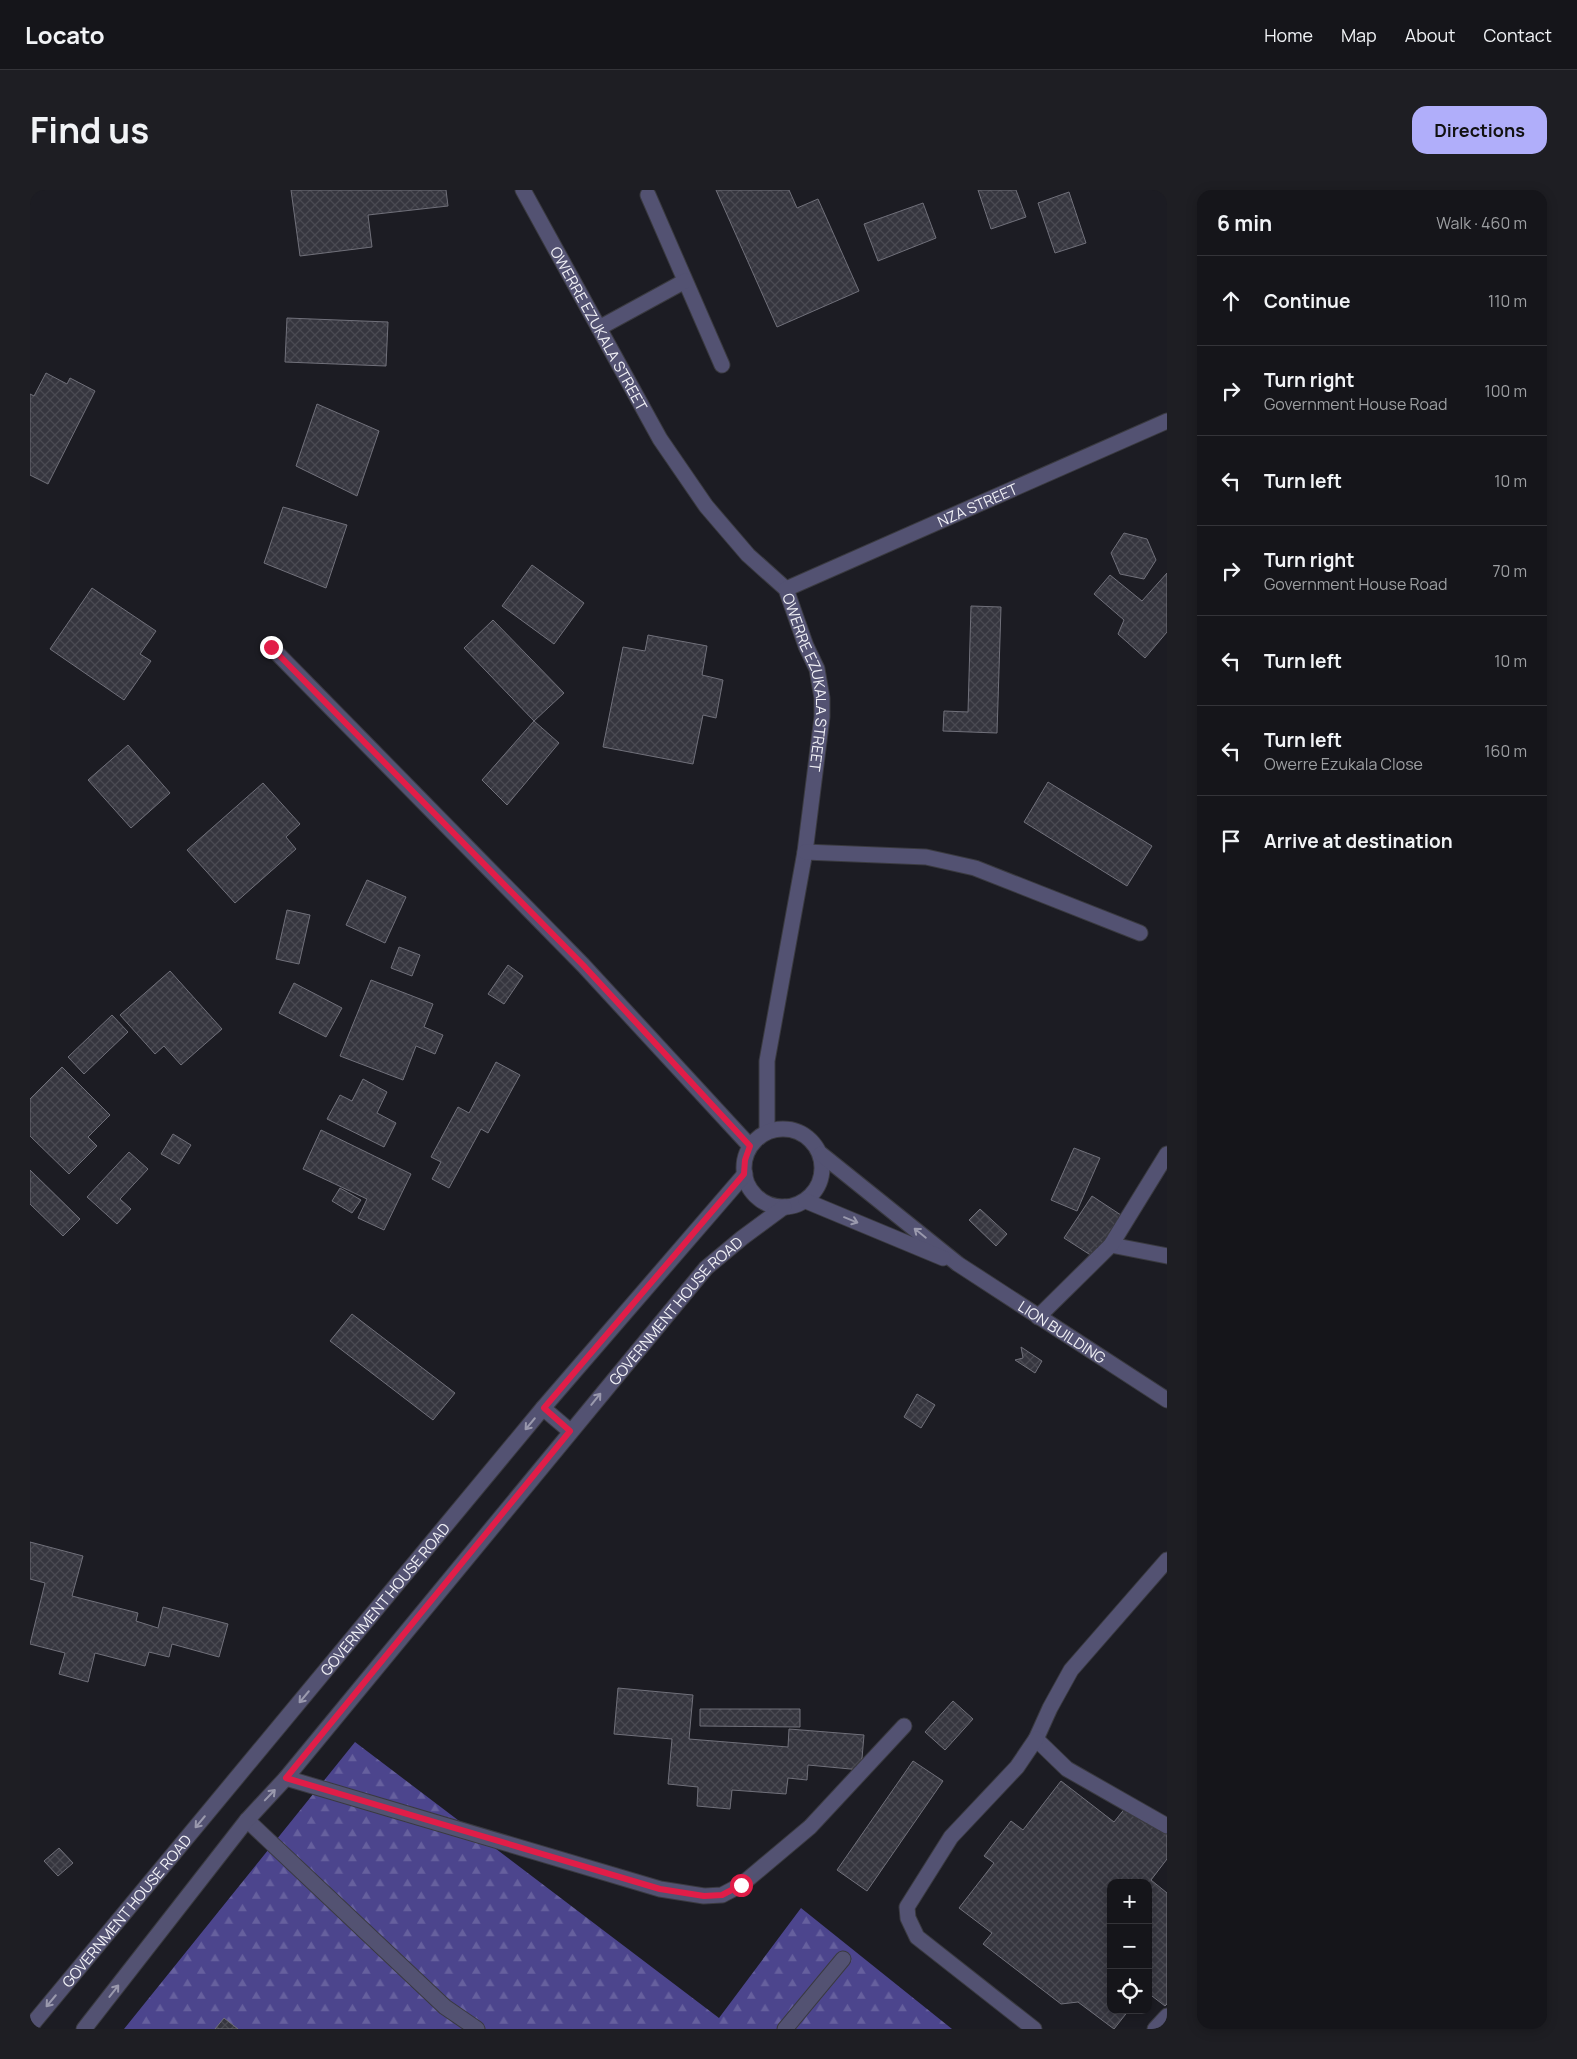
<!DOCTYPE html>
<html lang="en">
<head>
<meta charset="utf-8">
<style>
  body { margin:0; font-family:Manrope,sans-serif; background:#1e1e23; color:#f1f3f6 }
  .controls { position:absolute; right:15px; bottom:15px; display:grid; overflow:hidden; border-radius:10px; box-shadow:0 2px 12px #0003 }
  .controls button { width:45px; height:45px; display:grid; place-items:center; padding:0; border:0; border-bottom:1px solid #343439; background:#15151a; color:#f1f3f6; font:25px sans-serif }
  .stop { position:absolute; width:15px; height:15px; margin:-11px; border:4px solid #e11d48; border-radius:50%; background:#fff }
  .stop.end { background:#e11d48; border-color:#fff; box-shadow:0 1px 5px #0008 }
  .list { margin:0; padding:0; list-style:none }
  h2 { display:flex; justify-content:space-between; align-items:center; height:65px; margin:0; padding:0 20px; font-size:21px }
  h2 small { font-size:16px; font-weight:400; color:#9d9fa2 }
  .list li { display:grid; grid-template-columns:32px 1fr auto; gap:15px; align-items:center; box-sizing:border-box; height:90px; padding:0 20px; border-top:1px solid #343439 }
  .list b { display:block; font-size:19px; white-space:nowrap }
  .list p { margin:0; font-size:16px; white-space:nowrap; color:#9d9fa2 }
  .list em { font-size:16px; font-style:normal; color:#9d9fa2 }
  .icon { flex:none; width:28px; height:28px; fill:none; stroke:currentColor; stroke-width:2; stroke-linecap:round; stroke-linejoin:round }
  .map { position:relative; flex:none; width:1137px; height:1839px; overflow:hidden; border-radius:15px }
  header { display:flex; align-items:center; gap:30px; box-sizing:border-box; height:70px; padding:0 25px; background:#15151a; border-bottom:1px solid #343439 }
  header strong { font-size:24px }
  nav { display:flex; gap:28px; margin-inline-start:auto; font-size:18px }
  .intro { display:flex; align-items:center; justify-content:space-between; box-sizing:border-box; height:120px; padding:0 30px }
  h1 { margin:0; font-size:35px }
  .button { padding:12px 22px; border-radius:15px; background:#b0aefa; color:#111; font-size:18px; font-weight:700 }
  main { display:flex; gap:30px; padding:0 30px }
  aside { flex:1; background:#15151a; border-radius:15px; box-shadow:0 2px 12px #0003 }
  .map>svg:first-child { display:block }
</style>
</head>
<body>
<header>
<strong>Locato</strong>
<nav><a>Home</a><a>Map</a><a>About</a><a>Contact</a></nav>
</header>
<div class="intro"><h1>Find us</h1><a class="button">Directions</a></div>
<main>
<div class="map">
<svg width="1137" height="1839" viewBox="0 0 1137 1839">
  <defs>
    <pattern id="forest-firs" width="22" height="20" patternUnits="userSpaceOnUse" patternTransform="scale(1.25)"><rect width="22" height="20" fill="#4c458d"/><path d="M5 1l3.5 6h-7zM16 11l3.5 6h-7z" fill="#66609e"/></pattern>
    <pattern id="building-cross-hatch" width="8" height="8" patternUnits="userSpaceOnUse" patternTransform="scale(1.25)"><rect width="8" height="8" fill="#36363f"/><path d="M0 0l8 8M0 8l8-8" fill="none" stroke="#4a4a52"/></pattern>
  </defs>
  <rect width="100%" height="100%" fill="#1c1c23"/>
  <path fill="url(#forest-firs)" d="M325 1552 689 1828 771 1718 922 1839H94Z"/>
  <g fill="url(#building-cross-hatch)" stroke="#70707a">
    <path d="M261 0H416L418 16 338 25 342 57 270 66Z"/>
    <path d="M686 0H759L767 18 788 9 829 101 747 137Z"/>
    <path d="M948 0H986L996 27 961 39Z"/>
    <path d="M1039 2 1056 53 1025 63 1008 13Z"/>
    <path d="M893 13 906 48 848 71 834 34Z"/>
    <path d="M257 128 358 132 356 176 255 172Z"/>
    <path d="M16 183 37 194 40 188 65 201 18 294 0 285V204L4 206Z"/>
    <path d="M287 214 349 241 327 306 266 276Z"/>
    <path d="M253 317 317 335 296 398 234 373Z"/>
    <path d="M1094 343 1117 349 1126 370 1114 389 1090 384 1081 363Z"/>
    <path d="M502 375 554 413 524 454 472 416Z"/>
    <path d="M1137 383V442L1115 468 1088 444 1094 430 1064 404 1080 385 1112 411Z"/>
    <path d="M62 398 126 441 110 464 121 471 94 510 20 459Z"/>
    <path d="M941 416 971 417 967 543 913 541 914 521 938 522Z"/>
    <path d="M463 430 534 503 504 531 434 458Z"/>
    <path d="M618 445 677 456 672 485 693 490 686 528 673 525 663 574 573 557 593 457 615 461Z"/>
    <path d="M504 531 529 553 477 615 452 590Z"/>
    <path d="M98 555 140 603 101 638 58 590Z"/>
    <path d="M1018 592 1122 656 1097 696 994 632Z"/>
    <path d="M233 593 270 634 256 647 266 659 205 713 157 660Z"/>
    <path d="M337 690 376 707 355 753 316 735Z"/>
    <path d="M257 720 280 725 269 774 246 769Z"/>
    <path d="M369 757 390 765 382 786 361 778Z"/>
    <path d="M478 775 493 786 474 814 458 804Z"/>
    <path d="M140 781 192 839 151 875 134 856 125 864 90 825Z"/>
    <path d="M341 790 403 814 394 837 413 845 405 864 386 856 373 890 310 866Z"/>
    <path d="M264 793 312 818 296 847 249 823Z"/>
    <path d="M82 825 98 842 54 884 38 867Z"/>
    <path d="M466 872 490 885 458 943 451 939 419 998 402 989 411 972 401 967 428 917 439 923Z"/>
    <path d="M32 877 80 925 58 947 67 956 39 984 0 946V909Z"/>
    <path d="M333 889 357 902 347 923 366 933 354 957 297 929 310 905 322 911Z"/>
    <path d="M291 940 381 984 354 1040 328 1028 337 1009 273 979Z"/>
    <path d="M143 944 161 955 149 974 131 964Z"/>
    <path d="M1044 958 1070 968 1047 1021 1021 1010Z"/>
    <path d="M99 962 118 979 90 1009 101 1019 87 1034 57 1007Z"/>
    <path d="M0 980 50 1029 33 1046 0 1014Z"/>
    <path d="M310 998 331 1010 322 1023 302 1011Z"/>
    <path d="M1062 1006 1100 1031 1073 1073 1034 1048Z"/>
    <path d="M950 1019 977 1044 966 1056 939 1030Z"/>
    <path d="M322 1124 425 1203 403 1230 300 1151Z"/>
    <path d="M991 1157 1012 1171 1005 1183 985 1170 993 1168Z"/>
    <path d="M887 1204 905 1215 891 1238 874 1227Z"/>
    <path d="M0 1352 53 1366 42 1406 108 1423 106 1431 128 1438 133 1417 198 1434 189 1467 142 1454 139 1467 119 1462 115 1476 65 1463 58 1492 29 1484 35 1463 0 1454 15 1393 0 1389Z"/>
    <path d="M588 1498 663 1505 659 1549 758 1557 759 1539 834 1545 831 1580 778 1575 777 1590 758 1588 756 1604 702 1600 700 1619 667 1616 668 1597 638 1594 642 1549 584 1544Z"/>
    <path d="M923 1511 943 1529 915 1560 895 1542Z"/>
    <path d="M670 1519H770V1537L670 1536Z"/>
    <path d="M883 1571 913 1591 837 1701 807 1680Z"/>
    <path d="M1031 1591 1084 1632 1096 1617 1137 1644V1669L1121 1690 1137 1703V1814L1135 1816 1118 1803V1693H1081V1820H1099L1084 1839 1048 1812 1031 1814 953 1754 962 1743 929 1718 964 1673 954 1666 981 1631 993 1640Z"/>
    <path d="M29 1658 43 1673 28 1686 14 1671Z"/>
    <path d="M194 1828 208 1839H185Z"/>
  </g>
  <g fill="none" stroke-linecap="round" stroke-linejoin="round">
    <defs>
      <g id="minor">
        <path id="s1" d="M493 0 630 249 676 316 718 365 756 399 776 456 787 479 792 508V527L775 662 737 871V942"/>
        <path d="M618 5 692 175"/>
        <path d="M569 138 655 91"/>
        <path id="s2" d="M756 399 1137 231"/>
        <path d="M241 457 553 775 720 956"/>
        <path d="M775 662 896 667 945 678 1110 743"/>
        <circle cx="753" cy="978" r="39"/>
        <path id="s3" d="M791 964 928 1074 1137 1210"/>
        <path d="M776 1011 913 1068"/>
        <path d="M1081 1055 1137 1066"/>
        <path d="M1008 1127 1081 1055 1137 964"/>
        <path d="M513 1218 540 1241"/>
        <path d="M1137 1370 1041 1480 1020 1518 1006 1549 1037 1579 1137 1636"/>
        <path d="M256 1588 630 1699 674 1706 692 1705 711 1695 780 1637 874 1536"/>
        <path d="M217 1630 415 1817 447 1839"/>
        <path id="s4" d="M0 1837 513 1218 715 984"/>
        <path id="s5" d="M54 1839 217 1630 256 1588 676 1078 712 1048 754 1017"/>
        <path d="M755 1839 813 1769"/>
        <path d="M1004 1839 887 1747 878 1728 877 1717 921 1647 987 1577 1006 1549"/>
        <path d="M1125 1839 1137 1826"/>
      </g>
    </defs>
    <use href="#minor" stroke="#3a3a40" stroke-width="17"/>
    <use href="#minor" stroke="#535272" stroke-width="15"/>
  </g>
  <defs><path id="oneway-shaft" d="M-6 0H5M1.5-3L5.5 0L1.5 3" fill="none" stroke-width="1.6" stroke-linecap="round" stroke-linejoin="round" transform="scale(1.25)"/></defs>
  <g stroke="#9a99ad">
    <use href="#oneway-shaft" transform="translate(821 1030) rotate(22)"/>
    <use href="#oneway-shaft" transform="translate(890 1043) rotate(-141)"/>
    <use href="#oneway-shaft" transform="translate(566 1209) rotate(-51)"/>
    <use href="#oneway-shaft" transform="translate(500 1234) rotate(130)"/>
    <use href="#oneway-shaft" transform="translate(274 1507) rotate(130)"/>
    <use href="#oneway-shaft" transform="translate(240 1605) rotate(-46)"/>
    <use href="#oneway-shaft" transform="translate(170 1632) rotate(130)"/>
    <use href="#oneway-shaft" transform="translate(84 1801) rotate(-52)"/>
    <use href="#oneway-shaft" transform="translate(21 1811) rotate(130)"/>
  </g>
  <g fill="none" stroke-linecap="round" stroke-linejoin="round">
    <path stroke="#e11d48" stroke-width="6" d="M241 457 553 775 720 956 715 970 714 984 514 1218 540 1241 256 1588 630 1699 674 1706 692 1705 711 1695"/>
  </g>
  <g text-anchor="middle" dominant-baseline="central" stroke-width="4" stroke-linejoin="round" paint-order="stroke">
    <g font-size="15" fill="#f0f0f5" stroke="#1c1c23">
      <text stroke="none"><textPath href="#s1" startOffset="158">OWERRE EZUKALA STREET</textPath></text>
      <text stroke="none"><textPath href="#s2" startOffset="209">NZA STREET</textPath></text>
      <text stroke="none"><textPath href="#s1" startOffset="578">OWERRE EZUKALA STREET</textPath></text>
      <text stroke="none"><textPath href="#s5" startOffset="931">GOVERNMENT HOUSE ROAD</textPath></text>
      <text stroke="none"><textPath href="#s3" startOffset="300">LION BUILDING</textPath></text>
      <text stroke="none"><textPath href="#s4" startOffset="556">GOVERNMENT HOUSE ROAD</textPath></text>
      <text stroke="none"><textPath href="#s4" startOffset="151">GOVERNMENT HOUSE ROAD</textPath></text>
    </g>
  </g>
</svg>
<div class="controls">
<button>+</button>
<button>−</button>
<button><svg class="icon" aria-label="locate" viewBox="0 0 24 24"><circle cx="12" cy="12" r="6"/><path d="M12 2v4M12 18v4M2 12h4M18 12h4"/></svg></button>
</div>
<div class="stop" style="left:711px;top:1695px"></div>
<div class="stop end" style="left:241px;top:457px"></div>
</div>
<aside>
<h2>6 min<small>Walk · 460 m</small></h2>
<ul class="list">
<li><svg class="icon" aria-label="ahead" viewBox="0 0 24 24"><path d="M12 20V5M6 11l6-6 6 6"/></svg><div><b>Continue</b></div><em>110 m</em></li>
<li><svg class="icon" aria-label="right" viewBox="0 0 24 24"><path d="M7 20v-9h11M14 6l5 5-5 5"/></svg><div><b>Turn right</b><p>Government House Road</p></div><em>100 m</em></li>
<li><svg class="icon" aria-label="left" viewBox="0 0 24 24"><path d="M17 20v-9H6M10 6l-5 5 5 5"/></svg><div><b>Turn left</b></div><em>10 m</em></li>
<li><svg class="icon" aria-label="right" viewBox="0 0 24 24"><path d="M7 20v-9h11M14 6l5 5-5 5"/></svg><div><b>Turn right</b><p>Government House Road</p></div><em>70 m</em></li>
<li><svg class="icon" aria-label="left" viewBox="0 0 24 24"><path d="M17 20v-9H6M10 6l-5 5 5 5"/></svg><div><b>Turn left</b></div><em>10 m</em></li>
<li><svg class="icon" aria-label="left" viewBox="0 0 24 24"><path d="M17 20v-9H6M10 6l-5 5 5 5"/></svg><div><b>Turn left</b><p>Owerre Ezukala Close</p></div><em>160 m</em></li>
<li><svg class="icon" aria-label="arrive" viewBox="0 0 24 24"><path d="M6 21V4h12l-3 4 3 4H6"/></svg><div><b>Arrive at destination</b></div></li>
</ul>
</aside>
</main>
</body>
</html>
